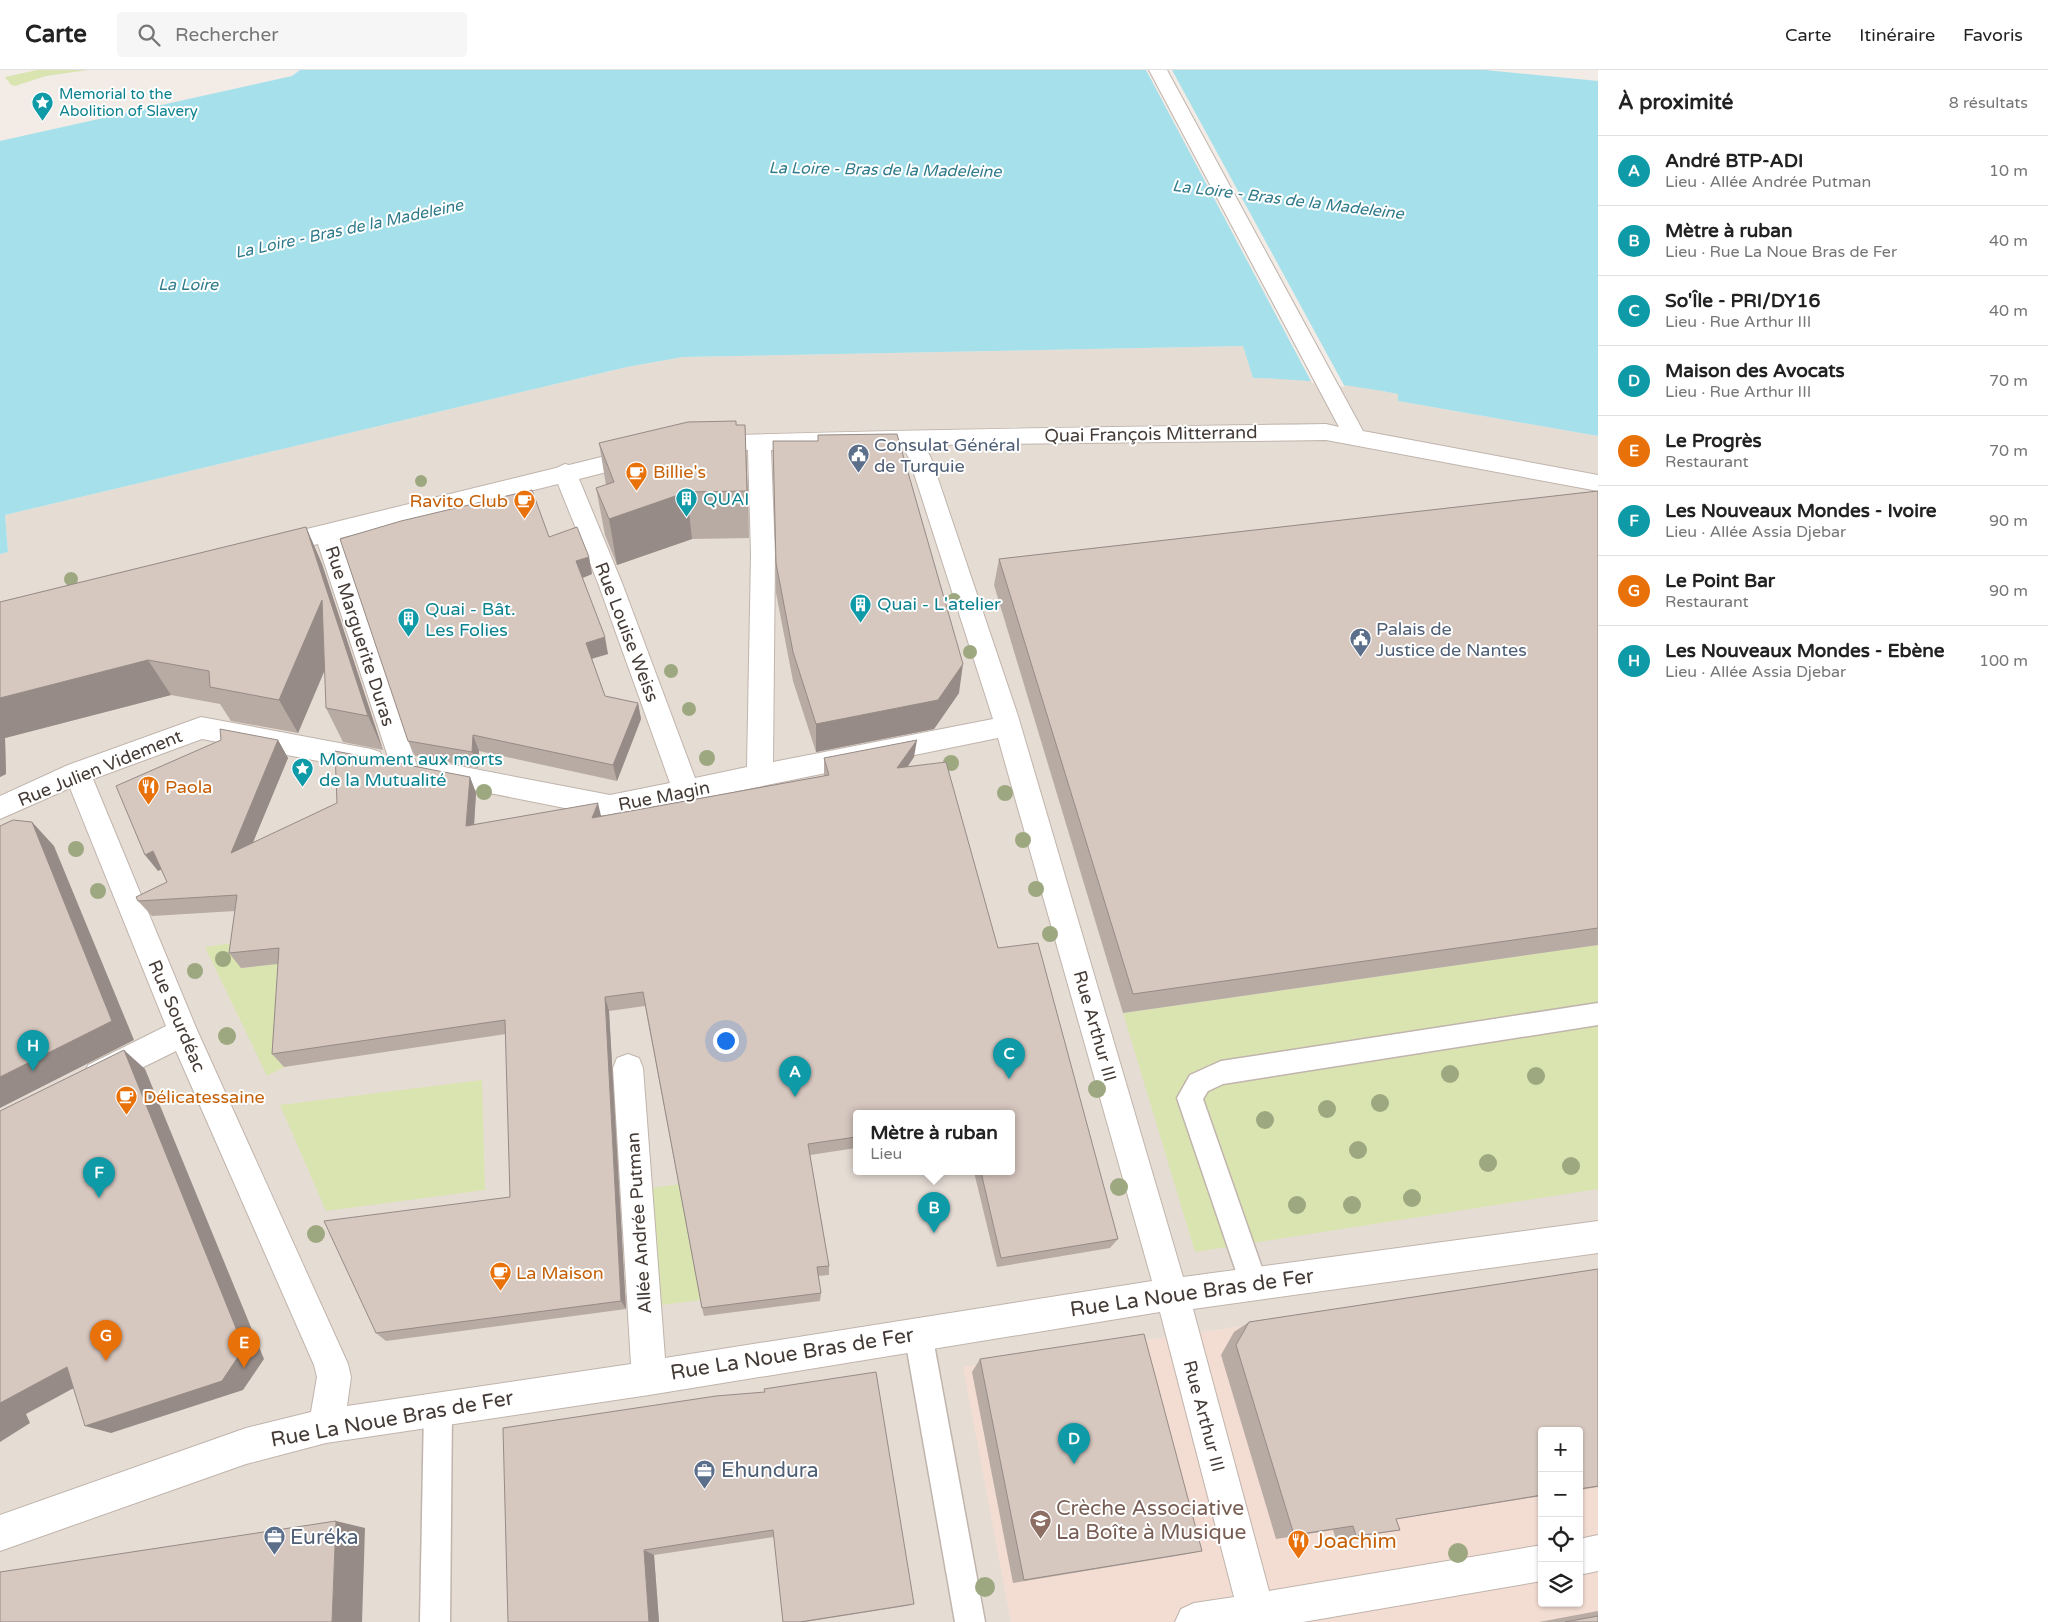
<!DOCTYPE html>
<html lang="fr">
<head>
<meta charset="utf-8">
<style>
  body { margin:0; font-family:"Varela Round",sans-serif; background:#f6f6f6; color:#222 }
  .controls { position:absolute; right:15px; bottom:15px; display:grid; overflow:hidden; border-radius:5px; box-shadow:0 1px 4px #0004 }
  .controls button { width:45px; height:45px; display:grid; place-items:center; padding:0; border:0; border-bottom:1px solid #e0e0e0; background:#fff; color:#222; font:25px sans-serif }
  .you { position:absolute; left:725px; top:970px; width:18px; height:18px; margin:-12px; border:4px solid #fff; border-radius:50%; background:#1a73e8; box-shadow:0 0 0 8px #1a73e833 }
  .badge { display:grid; place-items:center; width:32px; height:32px; border-radius:50%; background:#ec233a; color:#fff; font-size:16px; font-weight:700 }
  .pin { position:absolute; translate:-50% -41px; filter:drop-shadow(0 1px 2px #0008) }
  .pin::after { content:''; position:absolute; top:26px; width:18px; height:15px; background:inherit; clip-path:polygon(0 0,100% 0,50% 100%) }
  .popup { position:absolute; left:853px; top:1040px; width:162px; height:65px; box-sizing:border-box; display:grid; place-content:center; border-radius:5px; background:#fff; filter:drop-shadow(0 1px 4px #0005); font-size:16px; white-space:nowrap; color:#767676 }
  .popup b { font-size:19px; color:#222 }
  .popup::after { content:''; position:absolute; left:50%; top:100%; margin-left:-10px; border:10px solid transparent; border-top-color:#fff }
  .list { margin:0; padding:0; list-style:none }
  h2 { display:flex; justify-content:space-between; align-items:center; height:65px; margin:0; padding:0 20px; font-size:21px }
  h2 small { font-size:16px; font-weight:400; color:#767676 }
  .list li { display:grid; grid-template-columns:32px 1fr auto; gap:15px; align-items:center; box-sizing:border-box; height:70px; padding:0 20px; border-top:1px solid #e0e0e0 }
  .list b { display:block; font-size:19px; white-space:nowrap }
  .list p { margin:0; font-size:16px; white-space:nowrap; color:#767676 }
  .list em { font-size:16px; font-style:normal; color:#767676 }
  .icon { flex:none; width:28px; height:28px; fill:none; stroke:currentColor; stroke-width:2; stroke-linecap:round; stroke-linejoin:round }
  .map { position:relative; flex:none; width:1598px; height:1552px; overflow:hidden }
  header { display:flex; align-items:center; gap:30px; box-sizing:border-box; height:70px; padding:0 25px; background:#fff; border-bottom:1px solid #e0e0e0 }
  header strong { font-size:24px }
  nav { display:flex; gap:28px; margin-inline-start:auto; font-size:18px }
  .search { width:350px; height:45px; background:#f6f6f6; display:flex; align-items:center; gap:12px; box-sizing:border-box; padding:0 18px; border-radius:5px; color:#767676; font-size:19px }
  main { display:flex }
  aside { flex:1; background:#fff }
  .map>svg:first-child { display:block }
</style>
</head>
<body>
<header>
<strong>Carte</strong>
<div class="search"><svg class="icon" aria-label="search" viewBox="0 0 24 24"><circle cx="10" cy="10" r="6"/><path d="M15 15l6 6"/></svg>Rechercher</div>
<nav><a>Carte</a><a>Itinéraire</a><a>Favoris</a></nav>
</header>
<main>
<div class="map">
<svg width="1598" height="1552" viewBox="0 0 1598 1552">
  <rect width="100%" height="100%" fill="#f2ebe6"/>
  <path fill="#e5dcd4" fill-rule="evenodd" d="M1243 276 1254 308 1290 309 1344 314 1398 324V331L1598 366V1204L964 1297 1011 1552H0V484L8 482 5 445 627 297 683 287ZM856 1044H1012V1102H856Z"/>
  <path fill="#f3dcd2" fill-rule="evenodd" d="M1598 1204V1552H1011L963 1297ZM1542 1361H1579V1533H1542Z"/>
  <g fill="#dae4b1">
    <path d="M37 0H88L46 6 15 16 11 15 5 7Z"/>
    <path d="M245 871 242 898 291 892 284 997 267 1006 205 877Z"/>
    <path d="M1598 875V1119L1195 1182 1123 943Z"/>
    <path d="M482 1010 485 1120 326 1141 280 1035Z"/>
    <path d="M680 1114 701 1230 661 1235 651 1118Z"/>
  </g>
  <path fill="#a6e1eb" d="M300 0H1485L1598 11V366L1398 331V324C1350 315 1303 309 1253 308L1243 276 683 287 627 297 5 445 8 482 0 484V71L292 6Z"/>
  <path fill="#f2ebe6" d="M1146 0H1172L1345 317 1312 313Z"/>
  <g fill="none" stroke-linecap="round" stroke-linejoin="round">
    <defs>
      <g id="lane">
        <path d="M1598 933V955L1223 1014 1208 1021 1203 1029 1268 1215 1264 1225 1254 1229 1244 1225 1177 1028 1190 1005 1221 991Z"/>
        <path d="M918 1249 928 1253 932 1263 985 1552H955L904 1263 908 1253Z"/>
        <path d="M438 1326 448 1330 452 1340 450 1552H420L424 1340 428 1330Z"/>
      </g>
      <g id="street">
        <path d="M1149 0H1167L1363 361 1598 405V421L1326 370 924 375 931 388 1018 646 1183 1207 1598 1151V1183L1193 1239 1269 1521 1542 1475V1511L1303 1552H1175L1181 1539 1194 1533 1234 1527 1160 1242 649 1325 326 1373 246 1394 0 1481V1445L246 1358 311 1342 317 1307 314 1295 176 981 99 1019 88 1015 84 1005 88 995 166 956 70 718 0 749V726L68 695 201 647 371 679 380 682 384 690 380 698 371 701 202 669 93 709 197 960 348 1294 351 1307 347 1336 631 1294 613 998 617 988 628 984 639 988 643 998 665 1288 1152 1211 998 668 610 747 424 710 420 702 424 694 433 691 610 725 670 713 598 513 558 414 340 468 417 696 413 704 404 707 395 704 391 696 318 474 274 485 266 482 262 476 266 470 274 467 556 398 565 394 569 395 638 378 646 380 649 386 646 392 579 409 622 513 695 708 747 697 751 484 748 380 709 382 701 380 698 374 701 368 709 366C914 359 1120 357 1326 354L1339 357ZM901 375 909 388 993 649 773 692 775 484 771 380Z"/>
        <path d="M1598 1465V1501L1579 1505V1469Z"/>
      </g>
    </defs>
    <use href="#lane" stroke="#c0b4ac" stroke-width="3"/>
    <use href="#street" stroke="#c0b4ac" stroke-width="2"/>
    <use href="#lane" fill="#fff" fill-rule="evenodd"/>
    <use href="#street" fill="#fff" fill-rule="evenodd"/>
  </g>
  <g fill="#9ea880">
    <circle cx="421" cy="411" r="6"/>
    <circle cx="71" cy="509" r="7"/>
    <circle cx="954" cy="530" r="7"/>
    <circle cx="970" cy="582" r="7"/>
    <circle cx="671" cy="601" r="7"/>
    <circle cx="689" cy="639" r="7"/>
    <circle cx="707" cy="688" r="8"/>
    <circle cx="951" cy="693" r="8"/>
    <circle cx="484" cy="722" r="8"/>
    <circle cx="1005" cy="723" r="8"/>
    <circle cx="1023" cy="770" r="8"/>
    <circle cx="76" cy="779" r="8"/>
    <circle cx="1036" cy="819" r="8"/>
    <circle cx="98" cy="821" r="8"/>
    <circle cx="1050" cy="864" r="8"/>
    <circle cx="223" cy="889" r="8"/>
    <circle cx="195" cy="901" r="8"/>
    <circle cx="227" cy="966" r="9"/>
    <circle cx="1450" cy="1004" r="9"/>
    <circle cx="1536" cy="1006" r="9"/>
    <circle cx="1097" cy="1019" r="9"/>
    <circle cx="1380" cy="1033" r="9"/>
    <circle cx="1327" cy="1039" r="9"/>
    <circle cx="1265" cy="1050" r="9"/>
    <circle cx="1358" cy="1080" r="9"/>
    <circle cx="1488" cy="1093" r="9"/>
    <circle cx="1571" cy="1096" r="9"/>
    <circle cx="1119" cy="1117" r="9"/>
    <circle cx="1412" cy="1128" r="9"/>
    <circle cx="1297" cy="1135" r="9"/>
    <circle cx="1352" cy="1135" r="9"/>
    <circle cx="316" cy="1164" r="9"/>
    <circle cx="1458" cy="1483" r="10"/>
    <circle cx="985" cy="1517" r="10"/>
  </g>
  <g fill="#b8aba4">
    <path d="M736 355H745L749 468 692 469 617 495 605 465 596 418 606 415 599 373Z"/>
    <path d="M818 365 959 623 934 659 816 682 793 611 776 523 773 371H818Z"/>
    <path d="M1598 421V875L1123 943 994 515 999 489Z"/>
    <path d="M306 457 322 494 383 680 343 672 326 638 325 600 298 663 231 651 220 634 171 625 5 668 6 704 0 707V532Z"/>
    <path d="M549 467 589 487 592 504 582 508 608 584 592 589 605 626 638 633 641 649 617 711 479 681 478 698 415 686 408 671Z"/>
    <path d="M221 670H278L288 688 253 772 470 707 476 723 474 754 601 746 824 706V688L914 687 908 696 998 878 1118 1169 1110 1178 997 1197 974 1102H1012V1044H856V1078L810 1085 829 1196V1205L818 1206 821 1223 820 1231 704 1246 702 1238 645 936 609 941 626 1239 386 1271 376 1263 510 1127 506 964 284 997 272 984 278 894 241 898 229 883 235 841 152 846 138 831 167 812 161 799 158 801Z"/>
    <path d="M1598 1199V1417L1579 1420V1361H1542V1426L1396 1449 1400 1460 1377 1464 1336 1470 1333 1460 1276 1469 1221 1285 1234 1262 1249 1252Z"/>
    <path d="M980 1289 1202 1481 1182 1485 1013 1513 972 1302Z"/>
    <path d="M716 1326 914 1534 906 1536 805 1552H783L774 1467 654 1485 659 1552H508Z"/>
    <path d="M1598 1541V1552H1539Z"/>
  </g>
  <g fill="#968b86">
    <path d="M745 355 747 403 749 468 747 421Z"/>
    <path d="M687 422 692 469 617 495 609 449Z"/>
    <path d="M306 457 322 494 383 680 368 646Z"/>
    <path d="M589 487 592 504 580 509 576 491Z"/>
    <path d="M322 530 339 566 298 663 279 630Z"/>
    <path d="M605 567 608 584 590 589 586 573Z"/>
    <path d="M148 590 171 625 5 668 6 704 0 707V628Z"/>
    <path d="M963 594 959 623 934 659 816 682V654Z"/>
    <path d="M638 633 641 649 617 711 613 695Z"/>
    <path d="M473 665 479 681 478 698 472 682Z"/>
    <path d="M278 670 288 688 242 799 231 783Z"/>
    <path d="M917 670 914 687 895 715 897 698Z"/>
    <path d="M470 707 476 723 473 772 466 756Z"/>
    <path d="M598 733 602 750 592 748Z"/>
    <path d="M32 752 54 776 134 970 0 1038V1007Z"/>
    <path d="M153 781 166 797 158 801 145 785Z"/>
    <path d="M605 927 609 941 626 1239 621 1231Z"/>
    <path d="M124 980 145 999 264 1289 243 1320 111 1363 85 1356Z"/>
    <path d="M67 1297 94 1307 26 1344 30 1353 0 1372V1333Z"/>
    <path d="M336 1451 365 1458 362 1552H332Z"/>
    <path d="M644 1480 654 1485 659 1552H649Z"/>
  </g>
  <g fill="#d6c7bf" stroke="#968b86">
    <path d="M736 351V355H745L747 421 687 422 609 449 596 418 614 412 599 373 688 352Z"/>
    <path d="M897 364 963 594 938 630 816 654 793 582 776 493 773 371H818V365Z"/>
    <path d="M532 420 549 467 577 457 589 487 576 491 605 567 586 573 605 626 638 633 613 695 473 665 472 682 408 671 340 469 401 451Z"/>
    <path d="M1598 421V858L1133 924 999 489Z"/>
    <path d="M306 457 368 646 326 638 322 530 279 630 210 617 209 601 148 590 0 628V532Z"/>
    <path d="M220 659 278 670 231 783 337 733 335 681 470 707 466 756 598 733 592 748 829 705 824 688 917 670 897 698 946 692 998 878 1038 873 1118 1169 1001 1188 981 1102H1012V1044H856V1067L808 1074 829 1196 817 1197 821 1223 702 1238 643 922 605 927 621 1231 376 1263 324 1151 510 1127 505 950 272 984 279 878 229 883 237 825 138 831 136 827 167 812 153 781 145 785 116 716 221 670Z"/>
    <path d="M13 750 32 752 112 951 0 1007V756Z"/>
    <path d="M124 980 244 1278 222 1311 85 1356 67 1297 0 1333V1041Z"/>
    <path d="M1598 1199V1416L1579 1419V1361H1542V1425L1396 1449 1400 1460 1356 1466 1353 1456 1294 1465 1236 1275 1249 1252Z"/>
    <path d="M1144 1264 1202 1481 1024 1510 980 1289Z"/>
    <path d="M876 1302 914 1534 800 1552H783L773 1460 644 1480 649 1552H508L503 1358 716 1326 765 1322 764 1319Z"/>
    <path d="M336 1451 332 1552H0V1502Z"/>
    <path d="M1598 1546V1552H1565Z"/>
  </g>
  <defs>
    <symbol id="sight-pin" viewBox="-11 -11 22 30"><path d="M0 17L-7.5 6A9.5 9.5 0 1 1 7.5 6Z" fill="#0f9aa8" stroke="#fff"/><path d="M0-6L1.8-2.2L6-1.7L2.9 1.2L3.7 5.4L0 3.3L-3.7 5.4L-2.9 1.2L-6-1.7L-1.8-2.2Z" fill="#fff"/></symbol>
    <symbol id="civic-pin" viewBox="-11 -11 22 30"><path d="M0 17L-7.5 6A9.5 9.5 0 1 1 7.5 6Z" fill="#5c6f8a" stroke="#fff"/><path d="M-.6-6.5H3V-4.5H.6V-3L4-1V1h2V6H-6V1h2V-1L-.6-3ZM-1.2 2.5V6h2.4V2.5Z" fill="#fff"/></symbol>
    <symbol id="cafe-pin" viewBox="-11 -11 22 30"><path d="M0 17L-7.5 6A9.5 9.5 0 1 1 7.5 6Z" fill="#e8710a" stroke="#fff"/><path d="M-5.5-4.5H6V0H3Q3 3.5 0 3.5H-2.5Q-5.5 3.5-5.5 0ZM3-3.2v2h1.7v-2ZM-6 4.5H4V6H-6Z" fill="#fff"/></symbol>
    <symbol id="building-pin" viewBox="-11 -11 22 30"><path d="M0 17L-7.5 6A9.5 9.5 0 1 1 7.5 6Z" fill="#0f9aa8" stroke="#fff"/><path d="M-4-6H4V6H1V3H-1V6H-4ZM-2.5-4.3h1.7v1.8h-1.7ZM.8-4.3h1.7v1.8H.8ZM-2.5-1h1.7V.8h-1.7ZM.8-1h1.7V.8H.8Z" fill="#fff"/></symbol>
    <symbol id="restaurant-pin" viewBox="-11 -11 22 30"><path d="M0 17L-7.5 6A9.5 9.5 0 1 1 7.5 6Z" fill="#e8710a" stroke="#fff"/><path d="M-5-6h1v4h1v-4h1v4h1v-4h1v5L-1.5 .5V6h-2V.5L-5-1ZM5-6V6H3V1.5H1.5Q1.5-4 5-6Z" fill="#fff"/></symbol>
    <symbol id="office-pin" viewBox="-11 -11 22 30"><path d="M0 17L-7.5 6A9.5 9.5 0 1 1 7.5 6Z" fill="#5c6f8a" stroke="#fff"/><path d="M-6-3h4V-5.5h4V-3h4V5H-6ZM-1-4.5V-3h2v-1.5ZM-6 0V1H6V0Z" fill="#fff"/></symbol>
    <symbol id="school-pin" viewBox="-11 -11 22 30"><path d="M0 17L-7.5 6A9.5 9.5 0 1 1 7.5 6Z" fill="#8d6e63" stroke="#fff"/><path d="M0-5L7-2L0 1L-7-2ZM-4 1L0 2.5L4 1V4Q0 6-4 4Z" fill="#fff"/></symbol>
  </defs>
  <g fill-rule="evenodd">
    <use href="#sight-pin" x="30" y="20" width="25" height="34"/>
    <use href="#civic-pin" x="846" y="372" width="25" height="34"/>
    <use href="#cafe-pin" x="624" y="390" width="25" height="34"/>
    <use href="#building-pin" x="674" y="416" width="25" height="34"/>
    <use href="#cafe-pin" x="512" y="418" width="25" height="34"/>
    <use href="#building-pin" x="848" y="522" width="25" height="34"/>
    <use href="#building-pin" x="396" y="536" width="25" height="34"/>
    <use href="#civic-pin" x="1348" y="556" width="25" height="34"/>
    <use href="#sight-pin" x="290" y="686" width="25" height="34"/>
    <use href="#restaurant-pin" x="136" y="704" width="25" height="34"/>
    <use href="#cafe-pin" x="114" y="1014" width="25" height="34"/>
    <use href="#cafe-pin" x="488" y="1190" width="25" height="34"/>
    <use href="#office-pin" x="692" y="1388" width="25" height="34"/>
    <use href="#school-pin" x="1028" y="1438" width="25" height="34"/>
    <use href="#office-pin" x="262" y="1454" width="25" height="34"/>
    <use href="#restaurant-pin" x="1286" y="1458" width="25" height="34"/>
  </g>
  <g text-anchor="middle" dominant-baseline="central" stroke-width="4" stroke-linejoin="round" paint-order="stroke">
    <g font-size="15" fill="#0d838f" stroke="#fff" text-anchor="start">
      <text x="59" y="24">Memorial to the<tspan x="59" dy="17">Abolition of Slavery</tspan></text>
    </g>
    <g font-size="16" font-style="italic" fill="#2f7b8b" stroke="#fff">
      <text transform="translate(885 100) rotate(1)">La Loire - Bras de la Madeleine</text>
      <text transform="translate(1288 130) rotate(7)">La Loire - Bras de la Madeleine</text>
      <text transform="translate(349 159) rotate(-12)">La Loire - Bras de la Madeleine</text>
      <text x="188" y="215">La Loire</text>
    </g>
    <g font-size="18" fill="#443b36" stroke="#fff">
      <text transform="translate(1151 364) rotate(-1)">Quai François Mitterrand</text>
      <text transform="translate(627 562) rotate(69)">Rue Louise Weiss</text>
      <text transform="translate(360 566) rotate(72)">Rue Marguerite Duras</text>
      <text transform="translate(100 698) rotate(-22)">Rue Julien Videment</text>
      <text transform="translate(664 726) rotate(-11)">Rue Magin</text>
      <text transform="translate(177 946) rotate(67)">Rue Sourdéac</text>
      <text transform="translate(1095 956) rotate(74)">Rue Arthur III</text>
      <text transform="translate(639 1153) rotate(-94)">Allée Andrée Putman</text>
      <text transform="translate(1204 1346) rotate(75)">Rue Arthur III</text>
    </g>
    <g font-size="18" fill="#4e5e75" stroke="#fff" text-anchor="start">
      <text x="874" y="375">Consulat Général<tspan x="874" dy="21">de Turquie</tspan></text>
      <text x="1376" y="559">Palais de<tspan x="1376" dy="21">Justice de Nantes</tspan></text>
    </g>
    <g font-size="18" fill="#c56008" stroke="#fff" text-anchor="start">
      <text x="653" y="402">Billie's</text>
      <text x="508" y="431" text-anchor="end">Ravito Club</text>
      <text x="165" y="717">Paola</text>
      <text x="143" y="1027">Délicatessaine</text>
      <text x="516" y="1203">La Maison</text>
    </g>
    <g font-size="18" fill="#0d838f" stroke="#fff" text-anchor="start">
      <text x="703" y="429">QUAI</text>
      <text x="877" y="534">Quai - L'atelier</text>
      <text x="425" y="539">Quai - Bât.<tspan x="425" dy="21">Les Folies</tspan></text>
      <text x="319" y="689">Monument aux morts<tspan x="319" dy="21">de la Mutualité</tspan></text>
    </g>
    <g font-size="21" fill="#443b36" stroke="#fff">
      <text transform="translate(1192 1223) rotate(-8)">Rue La Noue Bras de Fer</text>
      <text transform="translate(792 1284) rotate(-9)">Rue La Noue Bras de Fer</text>
      <text transform="translate(392 1349) rotate(-10)">Rue La Noue Bras de Fer</text>
    </g>
    <g font-size="21" fill="#4e5e75" stroke="#fff" text-anchor="start">
      <text x="721" y="1400">Ehundura</text>
      <text x="290" y="1467">Euréka</text>
    </g>
    <g font-size="21" fill="#785e54" stroke="#fff" text-anchor="start">
      <text x="1056" y="1438">Crèche Associative<tspan x="1056" dy="24">La Boîte à Musique</tspan></text>
    </g>
    <g font-size="21" fill="#c56008" stroke="#fff" text-anchor="start">
      <text x="1314" y="1471">Joachim</text>
    </g>
  </g>
</svg>
<div class="controls">
<button>+</button>
<button>−</button>
<button><svg class="icon" aria-label="locate" viewBox="0 0 24 24"><circle cx="12" cy="12" r="6"/><path d="M12 2v4M12 18v4M2 12h4M18 12h4"/></svg></button>
<button><svg class="icon" aria-label="layers" viewBox="0 0 24 24"><path d="M12 4l9 5-9 5-9-5zM3 14l9 5 9-5"/></svg></button>
</div>
<div class="you"></div>
<div class="pin badge" style="left:795px;top:1027px;background:#0f9aa8">A</div>
<div class="pin badge" style="left:934px;top:1163px;background:#0f9aa8">B</div>
<div class="popup"><b>Mètre à ruban</b>Lieu</div>
<div class="pin badge" style="left:1009px;top:1009px;background:#0f9aa8">C</div>
<div class="pin badge" style="left:1074px;top:1394px;background:#0f9aa8">D</div>
<div class="pin badge" style="left:244px;top:1298px;background:#e8710a">E</div>
<div class="pin badge" style="left:99px;top:1128px;background:#0f9aa8">F</div>
<div class="pin badge" style="left:106px;top:1291px;background:#e8710a">G</div>
<div class="pin badge" style="left:33px;top:1001px;background:#0f9aa8">H</div>
</div>
<aside>
<h2>À proximité<small>8 résultats</small></h2>
<ul class="list">
<li><span class="badge" style="background:#0f9aa8">A</span><div><b>André BTP-ADI</b><p>Lieu · Allée Andrée Putman</p></div><em>10 m</em></li>
<li><span class="badge" style="background:#0f9aa8">B</span><div><b>Mètre à ruban</b><p>Lieu · Rue La Noue Bras de Fer</p></div><em>40 m</em></li>
<li><span class="badge" style="background:#0f9aa8">C</span><div><b>So'Île - PRI/DY16</b><p>Lieu · Rue Arthur III</p></div><em>40 m</em></li>
<li><span class="badge" style="background:#0f9aa8">D</span><div><b>Maison des Avocats</b><p>Lieu · Rue Arthur III</p></div><em>70 m</em></li>
<li><span class="badge" style="background:#e8710a">E</span><div><b>Le Progrès</b><p>Restaurant</p></div><em>70 m</em></li>
<li><span class="badge" style="background:#0f9aa8">F</span><div><b>Les Nouveaux Mondes - Ivoire</b><p>Lieu · Allée Assia Djebar</p></div><em>90 m</em></li>
<li><span class="badge" style="background:#e8710a">G</span><div><b>Le Point Bar</b><p>Restaurant</p></div><em>90 m</em></li>
<li><span class="badge" style="background:#0f9aa8">H</span><div><b>Les Nouveaux Mondes - Ebène</b><p>Lieu · Allée Assia Djebar</p></div><em>100 m</em></li>
</ul>
</aside>
</main>
</body>
</html>
